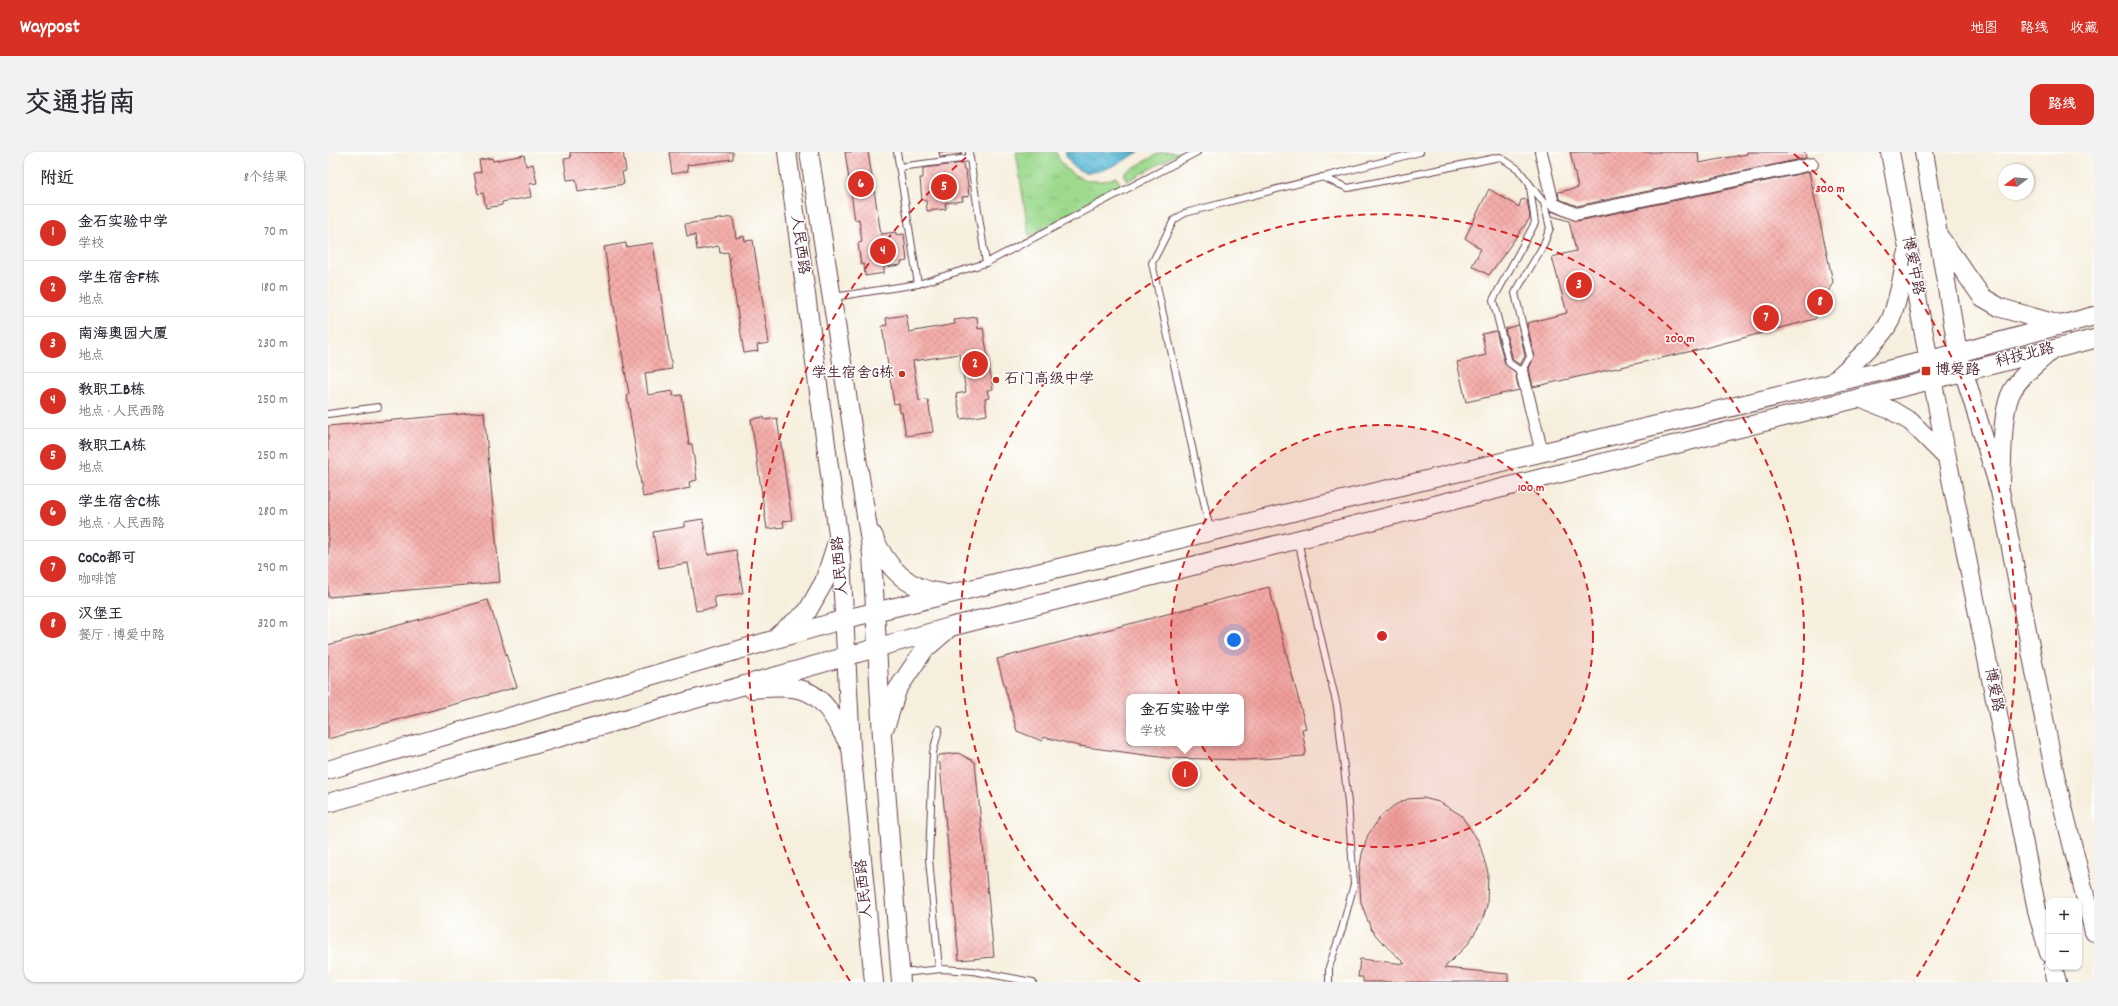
<!DOCTYPE html>
<html lang="zh">
<head>
<meta charset="utf-8">
<style>
  body { margin:0; font-family:Dekko,"LXGW WenKai TC",sans-serif; background:#f2f2f3; color:#2b2b33 }
  .controls { position:absolute; right:12px; bottom:12px; display:grid; overflow:hidden; border-radius:8px; box-shadow:0 1px 3px #0004 }
  .controls button { width:36px; height:36px; display:grid; place-items:center; padding:0; border:0; border-bottom:1px solid #e1e1e2; background:#fff; color:#2b2b33; font:20px sans-serif }
  .compass { position:absolute; left:1670px; top:12px; width:36px; height:36px; border-radius:50%; background:#fff; box-shadow:0 1px 3px #0004; rotate:254deg }
  .you { position:absolute; left:906px; top:488px; width:14px; height:14px; margin:-10px; border:3px solid #fff; border-radius:50%; background:#1a73e8; box-shadow:0 0 0 6px #1a73e833 }
  .badge { display:grid; place-items:center; width:26px; height:26px; border-radius:50%; background:#d93025; color:#fff; font-size:13px; font-weight:700 }
  .pin { position:absolute; translate:-50% -50%; border:2px solid #fff; box-shadow:0 1px 4px #0006 }
  .popup { position:absolute; left:798px; top:542px; width:118px; height:52px; box-sizing:border-box; display:grid; place-content:center; border-radius:8px; background:#fff; filter:drop-shadow(0 1px 3px #0005); font-size:13px; white-space:nowrap; color:#7c7c81 }
  .popup b { font-size:15px; color:#2b2b33 }
  .popup::after { content:''; position:absolute; left:50%; top:100%; margin-left:-8px; border:8px solid transparent; border-top-color:#fff }
  .list { margin:0; padding:0; list-style:none }
  h2 { display:flex; justify-content:space-between; align-items:center; height:52px; margin:0; padding:0 16px; font-size:17px }
  h2 small { font-size:13px; font-weight:400; color:#7c7c81 }
  .list li { display:grid; grid-template-columns:26px 1fr auto; gap:12px; align-items:center; box-sizing:border-box; height:56px; padding:0 16px; border-top:1px solid #e1e1e2 }
  .list b { display:block; font-size:15px; white-space:nowrap }
  .list p { margin:0; font-size:13px; white-space:nowrap; color:#7c7c81 }
  .list em { font-size:13px; font-style:normal; color:#7c7c81 }
  .map { position:relative; flex:none; width:1766px; height:830px; overflow:hidden; border-radius:12px }
  header { display:flex; align-items:center; gap:24px; box-sizing:border-box; height:56px; padding:0 20px; background:#d93025; color:#fff }
  header strong { font-size:19px }
  nav { display:flex; gap:22px; margin-inline-start:auto; font-size:14px }
  .intro { display:flex; align-items:center; justify-content:space-between; box-sizing:border-box; height:96px; padding:0 24px }
  h1 { margin:0; font-size:28px }
  .button { padding:10px 18px; border-radius:12px; background:#d93025; color:#fff; font-size:14px; font-weight:700 }
  main { display:flex; gap:24px; padding:0 24px }
  aside { flex:1; background:#fff; border-radius:12px; box-shadow:0 1px 3px #0004 }
  .map>svg:first-child { display:block }
</style>
</head>
<body>
<header>
<strong>Waypost</strong>
<nav><a>地图</a><a>路线</a><a>收藏</a></nav>
</header>
<div class="intro"><h1>交通指南</h1><a class="button">路线</a></div>
<main>
<aside>
<h2>附近<small>8个结果</small></h2>
<ul class="list">
<li><span class="badge">1</span><div><b>金石实验中学</b><p>学校</p></div><em>70 m</em></li>
<li><span class="badge">2</span><div><b>学生宿舍F栋</b><p>地点</p></div><em>180 m</em></li>
<li><span class="badge">3</span><div><b>南海奥园大厦</b><p>地点</p></div><em>230 m</em></li>
<li><span class="badge">4</span><div><b>教职工B栋</b><p>地点 · 人民西路</p></div><em>250 m</em></li>
<li><span class="badge">5</span><div><b>教职工A栋</b><p>地点</p></div><em>250 m</em></li>
<li><span class="badge">6</span><div><b>学生宿舍C栋</b><p>地点 · 人民西路</p></div><em>280 m</em></li>
<li><span class="badge">7</span><div><b>CoCo都可</b><p>咖啡馆</p></div><em>290 m</em></li>
<li><span class="badge">8</span><div><b>汉堡王</b><p>餐厅 · 博爱中路</p></div><em>320 m</em></li>
</ul>
</aside>
<div class="map">
<svg width="1766" height="830" viewBox="0 0 1766 830">
  <defs>
    <pattern id="grass-tufts" width="24" height="20" patternUnits="userSpaceOnUse"><rect width="24" height="20" fill="#9dda8e"/><path d="M3 7l-1-3M5 7V3M7 7l1-3M15 17l-1-3M17 17v-4M19 17l1-3" fill="none" stroke="#89bb7b"/></pattern>
    <pattern id="water-waves" width="16" height="10" patternUnits="userSpaceOnUse"><rect width="16" height="10" fill="#58b9d7"/><path d="M0 5q4-4 8 0t8 0" fill="none" stroke="#4b96af"/></pattern>
    <pattern id="building-cross-hatch" width="8" height="8" patternUnits="userSpaceOnUse"><rect width="8" height="8" fill="#f4adaa"/><path d="M0 0l8 8M0 8l8-8" fill="none" stroke="#d39492"/></pattern>
  </defs>
  <rect width="100%" height="100%" fill="#fff"/>
  <filter id="ink" filterUnits="userSpaceOnUse"><feTurbulence type="fractalNoise" baseFrequency=".025" numOctaves="2"/><feDisplacementMap in="SourceGraphic" scale="8" xChannelSelector="R" yChannelSelector="G"/><feConvolveMatrix kernelMatrix="1 2 1 2 8 2 1 2 1" color-interpolation-filters="sRGB"/></filter>
  <filter id="wash" filterUnits="userSpaceOnUse"><feTurbulence type="fractalNoise" baseFrequency=".012" numOctaves="4" result="noise"/><feDisplacementMap in="SourceGraphic" scale="16" xChannelSelector="R" yChannelSelector="G"/><feGaussianBlur stdDeviation="0.9" result="paint"/><feColorMatrix in="noise" values="0 0 0 0 0 0 0 0 0 0 0 0 0 0 0 0 0 1.4 0 .05"/><feComposite in="paint" operator="in"/></filter>
  <g filter="url(#wash)">
    <rect width="100%" height="100%" fill="#f6efdd"/>
    <g fill="url(#grass-tufts)" stroke="#747c5c">
      <path d="M688 0H728C736 24 765 36 788 25L794 34 701 85Z"/>
      <path d="M833 0H853L800 29 796 21Z"/>
    </g>
    <path fill="url(#water-waves)" stroke="#516c81" d="M737 0H811C789 12 750 39 737 0Z"/>
    <g id="blocks">
      <g fill="url(#building-cross-hatch)" fill-rule="evenodd">
        <path d="M242 0H295L298 19 294 20 296 32 250 40 248 27 239 28 236 7 243 6Z"/>
        <path d="M341 0H405V7L359 13 360 19 344 22Z"/>
        <path d="M517 0H540L553 82 568 80V83L576 82 579 109 573 110V113L556 115V121L537 124 536 112 533 113 530 91 534 90 531 67 527 68Z"/>
        <path d="M611 0H633L634 2 612 5Z"/>
        <path d="M1242 0H1370L1371 11 1419 2V0H1477L1478 6 1249 54 1231 47 1230 40 1250 36Z"/>
        <path d="M196 3 198 14 205 12 209 31 201 32 203 45 174 50V53L158 56 155 41 150 42 146 21 153 20 151 8 164 6 165 9Z"/>
        <path d="M635 11 636 18H638L641 44 634 45 635 49 617 51 618 57 599 59 598 48H594L592 26H595V16Z"/>
        <path d="M1481 20 1505 130 1487 167 1373 197 1205 235 1201 217 1206 204 1199 171 1239 161 1224 105 1248 99 1241 69 1224 64 1223 59 1250 69Z"/>
        <path d="M1161 37 1191 55 1193 48 1199 47 1202 66 1161 123 1144 114 1153 97 1137 86Z"/>
        <path d="M405 65 408 86 416 84 417 89 425 88 441 191 429 193 430 199 416 201 400 100 392 101 391 94 369 98 367 83 359 84 357 72Z"/>
        <path d="M298 91V95L325 91 344 217 317 221 320 243 345 239V244L354 243 361 292H364L369 328 361 330 362 336 315 345 299 243 301 242 276 95Z"/>
        <path d="M578 163 581 180 627 172 626 168 649 165 650 177 655 176 665 237 659 238 661 246 657 247 659 263 633 267 628 242 638 240 632 202 585 209 591 249 600 248 605 280 578 284 574 260H572L571 251 566 252 554 174 559 173 558 166Z"/>
        <path d="M1190 173 1197 204 1192 213 1185 208 1177 177Z"/>
        <path d="M1168 179 1177 212 1187 220 1191 238 1138 250 1129 210 1158 203 1154 182Z"/>
        <path d="M156 260 172 430 0 445V274Z"/>
        <path d="M436 265 437 268 449 266 464 368 455 369 456 375 439 377 423 267Z"/>
        <path d="M375 367 380 403 408 398 415 441 386 445 388 456 368 459 360 411 331 416 325 380 356 375V370Z"/>
        <path d="M941 435 978 576 974 577 978 600 976 604 919 608 839 606 751 594 716 585 714 589 689 579 669 507ZM801 545H913V591H801Z"/>
        <path d="M160 448 189 535 0 587V493Z"/>
        <path d="M630 601 647 610 666 805 631 808 611 603Z"/>
        <path d="M1095 646 1111 650 1133 663 1151 690 1160 721 1159 753 1154 769 1140 792 1116 816 1180 822V830H1035V825H1030L1032 807 1077 812 1051 787 1043 777 1033 751 1031 720 1034 702 1040 683 1053 664 1067 653 1080 647Z"/>
      </g>
    </g>
  </g>
  <g filter="url(#ink)">
    <use href="#blocks" fill-opacity="0" stroke="#643e46" stroke-width="1"/>
    <g fill="none" stroke-linecap="round" stroke-linejoin="round">
      <defs>
        <g id="lane">
          <path d="M569 0 590 132"/>
          <path d="M641 0 658 111"/>
          <path d="M571 15 641 6"/>
          <path d="M994 25 1020 36 1172 5 1190 17 1216 51 1222 76 1215 94 1187 141 1202 205 1194 220 1181 211 1165 148 1207 71 1202 35"/>
          <path d="M506 145 590 132 658 111 869 0"/>
          <path d="M0 262 50 255"/>
          <path d="M882 378 824 111 846 68 857 61 1092 0"/>
          <path d="M970 389 1009 554 1020 651 1026 732 1014 777 1001 815V830"/>
          <path d="M611 577 605 600 601 707 611 817"/>
          <path d="M574 821 614 817 645 819 705 830"/>
        </g>
        <g id="street">
          <path d="M1213 0 1225 52 1248 62 1484 12"/>
          <path d="M1194 220 1214 301"/>
        </g>
        <g id="secondary">
          <path d="M459 0 513 405 523 595 546 830"/>
          <path d="M481 0 544 402 554 585 573 830"/>
          <path d="M1562 0 1619 306 1710 763 1721 801"/>
          <path d="M1596 0 1630 201 1672 339 1727 623 1766 780"/>
          <path d="M1613 87 1654 145 1673 156 1732 173"/>
          <path d="M1503 232C1520 215 1552 189 1562 169 1571 148 1574 125 1579 103"/>
          <path d="M1531 246 1563 258 1583 270 1619 306"/>
          <path d="M1673 328C1675 304 1673 259 1684 239 1693 223 1710 211 1723 199"/>
          <path d="M545 383C558 415 579 438 615 441"/>
          <path d="M451 482 479 460 496 430 509 390"/>
          <path d="M424 537C438 536 455 534 470 537 497 541 509 573 522 594"/>
          <path d="M558 573 569 538 596 498 618 479"/>
          <path d="M0 618 517 467 1630 201 1766 164"/>
          <path d="M0 651 622 475 1766 187"/>
          <path d="M1725 815 1729 830"/>
        </g>
      </defs>
      <use href="#lane" stroke="#643e46" stroke-width="8"/>
      <use href="#street" stroke="#643e46" stroke-width="14"/>
      <use href="#secondary" stroke="#643e46" stroke-width="20"/>
      <use href="#lane" stroke="#fff" stroke-width="6"/>
      <use href="#street" stroke="#fff" stroke-width="12"/>
      <use href="#secondary" stroke="#fff" stroke-width="18"/>
    </g>
  </g>
  <circle cx="1054" cy="484" r="211" fill="#d62828" fill-opacity=".12"/>
  <g fill="none" stroke="#d62828" stroke-width="2" stroke-dasharray="7 5">
    <circle cx="1054" cy="484" r="211"/>
    <path d="M812 830A422 422 0 1 1 1296 830"/>
    <path d="M522 829A634 634 0 0 1 642 2M1466 2A634 634 0 0 1 1586 829"/>
  </g>
  <g fill="#c8321e" stroke="#fff" stroke-width="1.5">
    <rect x="1593" y="214" width="10" height="10" rx="2"/>
    <circle cx="574" cy="222" r="4"/>
    <circle cx="668" cy="228" r="4"/>
  </g>
  <g text-anchor="middle" dominant-baseline="central" stroke-width="3" stroke-linejoin="round" paint-order="stroke">
    <g font-size="15" fill="#4a1f2b" stroke="#fff">
      <text transform="translate(471 93) rotate(82)">人民西路</text>
      <text transform="translate(1584 114) rotate(79)">博爱中路</text>
      <text transform="translate(1697 204) rotate(-14)">科技北路</text>
      <text transform="translate(513 414) rotate(-95)">人民西路</text>
      <text transform="translate(1665 538) rotate(79)">博爱路</text>
      <text transform="translate(537 737) rotate(-96)">人民西路</text>
    </g>
    <g font-size="15" fill="#4a1f2b" stroke="#fff" text-anchor="start">
      <text x="1607" y="219">博爱路</text>
      <text x="566" y="222" text-anchor="end">学生宿舍G栋</text>
      <text x="676" y="228">石门高级中学</text>
    </g>
  </g>
  <circle cx="1054" cy="484" r="6" fill="#d62828" stroke="#fff" stroke-width="2"/>
  <g font-size="12" text-anchor="middle" font-weight="bold" fill="#d62828" stroke="#fff" stroke-width="3" stroke-linejoin="round" paint-order="stroke">
    <text x="1502" y="40">300 m</text>
    <text x="1352" y="190">200 m</text>
    <text x="1203" y="339">100 m</text>
  </g>
</svg>
<div class="controls">
<button>+</button>
<button>−</button>
</div>
<svg class="compass" viewBox="-18 -18 36 36"><path d="M0-13l5 13h-10z" fill="#e53935"/><path d="M0 13l5-13h-10z" fill="#7c7c81"/></svg>
<div class="you"></div>
<div class="pin badge" style="left:857px;top:622px">1</div>
<div class="popup"><b>金石实验中学</b>学校</div>
<div class="pin badge" style="left:647px;top:212px">2</div>
<div class="pin badge" style="left:1251px;top:133px">3</div>
<div class="pin badge" style="left:555px;top:99px">4</div>
<div class="pin badge" style="left:616px;top:35px">5</div>
<div class="pin badge" style="left:533px;top:32px">6</div>
<div class="pin badge" style="left:1438px;top:166px">7</div>
<div class="pin badge" style="left:1492px;top:150px">8</div>
</div>
</main>
</body>
</html>
